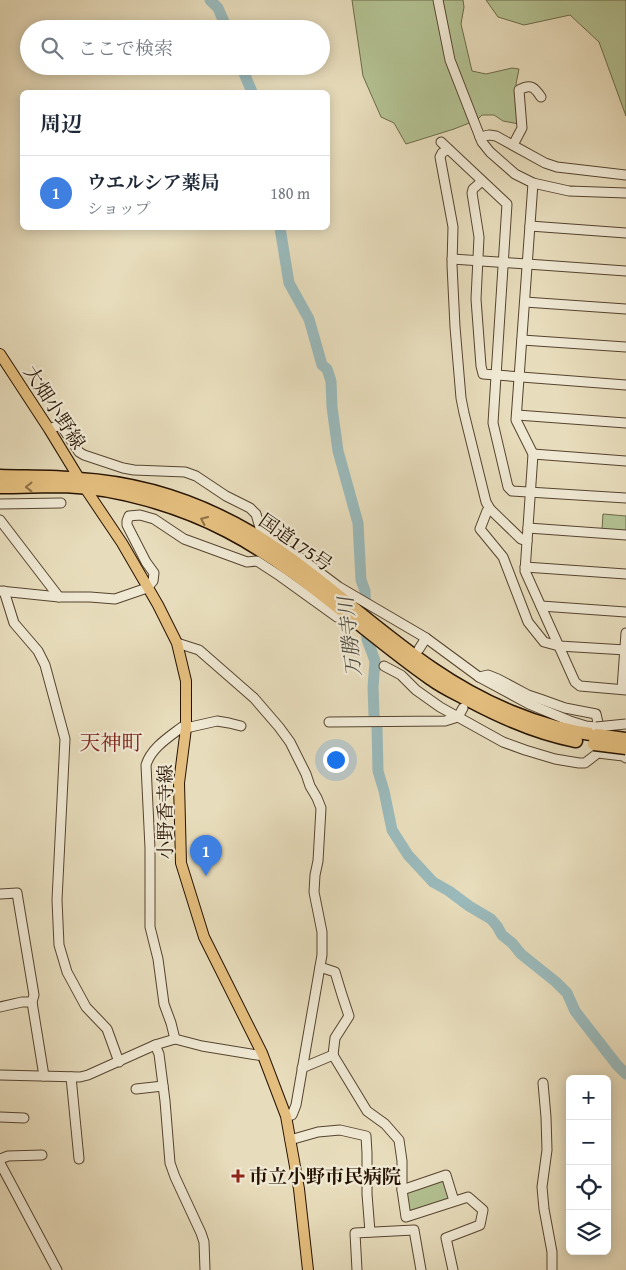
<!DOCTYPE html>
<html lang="ja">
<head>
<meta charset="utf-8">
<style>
  body { margin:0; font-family:"Gentium Book Plus","Noto Serif JP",serif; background:#f6f6f7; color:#1f2937 }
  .controls { position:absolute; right:15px; bottom:15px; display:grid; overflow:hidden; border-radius:8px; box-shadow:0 2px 12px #0003 }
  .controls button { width:45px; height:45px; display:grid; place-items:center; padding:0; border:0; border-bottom:1px solid #e0e1e3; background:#fff; color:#1f2937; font:25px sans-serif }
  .you { position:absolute; left:335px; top:759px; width:18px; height:18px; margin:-12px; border:4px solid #fff; border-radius:50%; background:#1a73e8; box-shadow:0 0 0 8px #1a73e833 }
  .badge { display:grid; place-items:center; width:32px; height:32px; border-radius:50%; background:#1a73e8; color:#fff; font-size:16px; font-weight:700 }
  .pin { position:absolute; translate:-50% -41px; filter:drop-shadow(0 1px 2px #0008) }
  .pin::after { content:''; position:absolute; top:26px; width:18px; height:15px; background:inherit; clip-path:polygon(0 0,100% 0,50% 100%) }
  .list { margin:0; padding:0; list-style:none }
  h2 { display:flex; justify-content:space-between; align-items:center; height:65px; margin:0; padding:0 20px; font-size:21px }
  h2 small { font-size:16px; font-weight:400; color:#747a83 }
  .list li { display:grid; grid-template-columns:32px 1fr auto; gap:15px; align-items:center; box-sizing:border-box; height:75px; padding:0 20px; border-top:1px solid #e0e1e3 }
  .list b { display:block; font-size:19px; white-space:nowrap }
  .list p { margin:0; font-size:16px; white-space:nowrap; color:#747a83 }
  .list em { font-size:16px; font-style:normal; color:#747a83 }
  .icon { flex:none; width:28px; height:28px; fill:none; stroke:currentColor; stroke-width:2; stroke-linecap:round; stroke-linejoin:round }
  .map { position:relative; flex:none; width:626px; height:1270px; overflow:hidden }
  .search { position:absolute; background:#fff; box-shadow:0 2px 12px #0003; left:20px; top:20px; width:310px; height:55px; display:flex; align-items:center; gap:12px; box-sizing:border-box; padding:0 18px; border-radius:28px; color:#747a83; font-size:19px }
  .panel { position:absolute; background:#fff; box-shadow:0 2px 12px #0003; left:20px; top:90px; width:310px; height:140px; border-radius:8px }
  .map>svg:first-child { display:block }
</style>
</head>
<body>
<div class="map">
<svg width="626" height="1270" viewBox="0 0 626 1270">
  <rect width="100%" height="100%" fill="#e7dcbb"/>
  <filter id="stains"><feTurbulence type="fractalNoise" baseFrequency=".004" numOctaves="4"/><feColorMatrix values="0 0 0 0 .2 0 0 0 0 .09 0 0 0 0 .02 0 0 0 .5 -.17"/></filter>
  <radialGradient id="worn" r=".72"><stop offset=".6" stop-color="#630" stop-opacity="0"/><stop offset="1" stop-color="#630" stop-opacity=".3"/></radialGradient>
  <g fill="#b3c192" stroke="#6c6a49">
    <path d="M352 0H463L464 7 461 24 472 71 486 74 512 68 519 69 516 84 519 124 503 121 494 115H482L477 120 454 129 406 144 394 123 381 117 363 76Z"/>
    <path d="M486 0H626V116L599 42 570 15 524 25 498 17Z"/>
    <path d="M603 514 626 516V532L602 530Z"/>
    <path d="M445 1177 450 1200 409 1213 404 1191Z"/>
  </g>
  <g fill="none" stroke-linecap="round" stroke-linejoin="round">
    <g stroke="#9ab9ba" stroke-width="11">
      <path d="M210 0 218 8 227 29"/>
      <path d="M241 66 252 92"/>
      <path d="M280 228 289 283 309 319 322 365 327 369 331 381 332 407 338 451 358 523 361 580 365 591 367 639 375 661 373 687 374 715 377 727 378 771 384 791 392 830 408 855 433 882 449 891 469 906 491 919 497 926 502 935 512 943 521 954 556 982 567 993 575 1011 617 1065 626 1074"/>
    </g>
    <defs>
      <g id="minor">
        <path d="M438 0 450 60 480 137 482 142 490 152 515 174 533 183 569 191 626 193"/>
        <path d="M480 137 489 135 496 136 545 163 557 167 626 175"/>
        <path d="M441 142 507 204 493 423 508 487 512 491 626 498"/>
        <path d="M513 145 522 128 519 90C531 83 535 88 541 97"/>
        <path d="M448 149 442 153 440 157 453 227 452 265 455 327 461 398 464 413 486 502 490 509 521 539 527 541"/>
        <path d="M482 181 473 189 472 193 479 237 476 299 481 366 483 374 626 385"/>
        <path d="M533 183 516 420 533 454 525 571 575 682 580 686 626 690"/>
        <path d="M530 226 626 233"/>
        <path d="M452 259 527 264"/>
        <path d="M527 264 626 271"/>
        <path d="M525 302 626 309"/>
        <path d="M522 340 626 347"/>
        <path d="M517 415 626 423"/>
        <path d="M49 429 57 426 62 427 79 452 84 455 123 468 134 470 185 472 196 476 226 496 250 508 256 514 261 531 278 541 339 587 426 638 479 677 529 704 570 721 586 726 596 727"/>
        <path d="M533 454 626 461"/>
        <path d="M0 504 61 503"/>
        <path d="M490 509 487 511 480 529 503 557 528 622 544 642 559 646 626 650"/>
        <path d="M0 520 59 597"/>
        <path d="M528 528 626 535"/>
        <path d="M525 567 626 574"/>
        <path d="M0 591 59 597H90L115 599 147 588 153 581 154 573 146 562 127 525V521L129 516 140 515 154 519 184 539 247 562 257 561 280 576 337 617"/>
        <path d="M4 591 14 623 38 651 45 665 65 739 57 900 59 945 67 972 86 1007 107 1029 119 1062"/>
        <path d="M541 606 626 612"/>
        <path d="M177 643 199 650 254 698 279 727 290 742 306 774 310 786 317 798 321 808 318 861 315 875 314 892 322 932V955L296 1105 292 1115 286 1116"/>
        <path d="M419 649 426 638"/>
        <path d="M384 666 401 675 416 690 440 707 503 742 525 750 555 759 579 763H585L598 753 623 756 626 758"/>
        <path d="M479 677 488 675 498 679 528 695 540 699 565 708 596 714 600 731"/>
        <path d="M622 689 626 633"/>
        <path d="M329 722 445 721 458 717 463 708"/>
        <path d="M0 894 17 893 34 995 32 1002 44 1076"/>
        <path d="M320 967 335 972 342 995 349 1016 335 1038 333 1055"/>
        <path d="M0 1007 22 1002H32"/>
        <path d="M175 1039 171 1023 164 1004 158 959 150 927V848L146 765C151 748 169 737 182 727L186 728 217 721 229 723 241 726"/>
        <path d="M155 1045 159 1054 165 1101 170 1163 175 1177 201 1233 204 1242 205 1270"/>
        <path d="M302 1068 333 1055 367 1111 385 1124 399 1140 402 1161V1190"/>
        <path d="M0 1075 80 1077 88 1075 155 1045 175 1039 202 1046 263 1056"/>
        <path d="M71 1077 79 1159"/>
        <path d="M543 1083 546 1117 547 1150 542 1187 544 1209 552 1252V1270"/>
        <path d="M136 1089 163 1086"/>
        <path d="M0 1117 24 1118"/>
        <path d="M290 1140 318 1132 340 1130 366 1136 367 1153V1194L370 1232"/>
        <path d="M0 1159 8 1156 42 1155"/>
        <path d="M0 1163 57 1270"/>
        <path d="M357 1270 355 1233 414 1230 421 1270"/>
        <path d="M453 1270 446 1238 480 1225 483 1210 468 1197 406 1217 402 1190 446 1175 454 1201"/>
      </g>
      <path id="major" d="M0 354 49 429 85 488 122 543 158 605 177 643 186 681V728L179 783 181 863 204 937 262 1053 286 1116 299 1189 308 1270"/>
      <g id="highway">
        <path d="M0 476C26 477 53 476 79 479 141 483 202 503 255 535 318 574 371 627 433 669 481 702 539 728 597 735"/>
        <path d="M0 487C21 487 43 486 64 486 118 488 179 506 227 531 302 570 362 631 431 679 443 688 457 694 470 701 504 719 538 734 576 741"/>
      </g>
    </defs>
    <use href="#minor" stroke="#56442f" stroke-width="11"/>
    <use href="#major" stroke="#261200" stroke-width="12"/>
    <use href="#highway" stroke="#261200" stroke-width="15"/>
    <use href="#minor" stroke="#efe8d3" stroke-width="9"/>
    <use href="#major" stroke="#e4be7e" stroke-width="10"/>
    <use href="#highway" stroke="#e4be7e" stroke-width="12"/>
    <defs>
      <path id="minor-bridge" d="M596 727 626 724"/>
      <g id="highway-bridge">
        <path d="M597 735 626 739"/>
        <path d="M594 744 626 748"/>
      </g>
    </defs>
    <use href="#minor-bridge" stroke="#56442f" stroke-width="11" stroke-linecap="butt"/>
    <use href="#highway-bridge" stroke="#261200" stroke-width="15" stroke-linecap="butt"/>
    <use href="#minor-bridge" stroke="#efe8d3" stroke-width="9"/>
    <use href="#highway-bridge" stroke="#e4be7e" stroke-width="12"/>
  </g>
  <defs><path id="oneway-chevron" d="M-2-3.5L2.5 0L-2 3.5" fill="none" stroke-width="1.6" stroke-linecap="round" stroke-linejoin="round" transform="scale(1.25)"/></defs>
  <g stroke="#8e7145">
    <use href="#oneway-chevron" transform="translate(29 487) rotate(180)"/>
    <use href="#oneway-chevron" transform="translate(204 520) rotate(-156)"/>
  </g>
  <path fill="#8f2418" stroke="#efe8d3" stroke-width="2" d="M235.5 1168.5h5v5h5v5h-5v5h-5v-5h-5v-5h5z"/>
  <g text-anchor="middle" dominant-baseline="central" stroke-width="4.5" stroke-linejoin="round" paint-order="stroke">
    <g font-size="19" fill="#261200" stroke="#efe8d3">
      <text transform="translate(55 407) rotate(57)">大畑小野線</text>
      <text transform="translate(296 542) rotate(35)">国道175号</text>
      <text transform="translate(165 812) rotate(-90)">小野香寺線</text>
    </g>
    <g font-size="19" font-weight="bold" fill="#261200" stroke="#efe8d3" text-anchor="start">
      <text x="249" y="1176">市立小野市民病院</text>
    </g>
    <g font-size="20" font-style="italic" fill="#4f4c41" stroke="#efe8d3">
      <text transform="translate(349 637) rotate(-96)">万勝寺川</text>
    </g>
    <g font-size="21" fill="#7a1f14" stroke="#efe8d3">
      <text x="111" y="742">天神町</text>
    </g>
  </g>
  <rect width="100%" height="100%" filter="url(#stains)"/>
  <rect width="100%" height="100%" fill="url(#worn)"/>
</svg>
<div class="controls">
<button>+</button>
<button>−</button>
<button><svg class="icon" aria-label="locate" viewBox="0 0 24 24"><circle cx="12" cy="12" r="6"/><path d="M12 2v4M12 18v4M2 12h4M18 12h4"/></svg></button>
<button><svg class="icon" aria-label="layers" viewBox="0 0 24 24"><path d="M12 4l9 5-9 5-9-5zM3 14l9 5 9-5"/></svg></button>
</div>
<div class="you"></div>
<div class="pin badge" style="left:206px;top:876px;background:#3f7fe0">1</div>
<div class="search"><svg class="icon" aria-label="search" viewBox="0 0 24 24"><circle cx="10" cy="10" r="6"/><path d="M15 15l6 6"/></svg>ここで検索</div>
<section class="panel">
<h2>周辺<small></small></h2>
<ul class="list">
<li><span class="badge" style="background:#3f7fe0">1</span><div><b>ウエルシア薬局</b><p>ショップ</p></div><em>180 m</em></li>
</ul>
</section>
</div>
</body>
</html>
